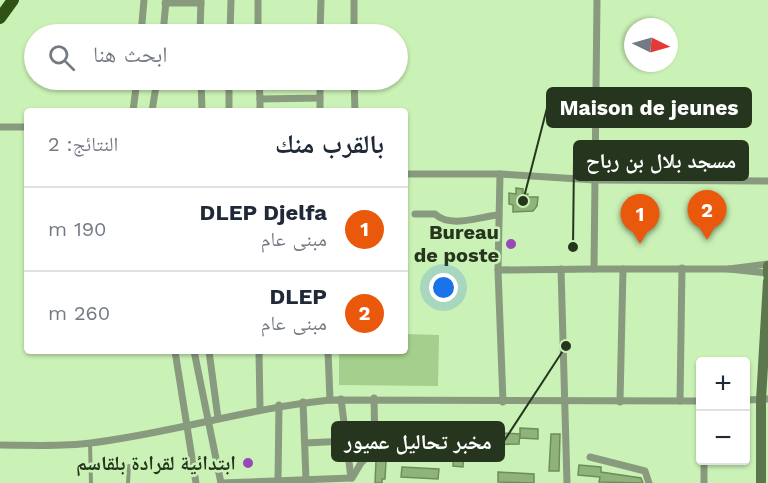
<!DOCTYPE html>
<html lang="ar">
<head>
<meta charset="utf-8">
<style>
  body { margin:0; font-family:"Work Sans","Noto Naskh Arabic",sans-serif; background:#f2f2f3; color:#1f2937; direction:rtl }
  .controls { position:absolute; right:18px; bottom:18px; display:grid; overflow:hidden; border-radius:6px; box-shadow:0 2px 4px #0004 }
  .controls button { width:54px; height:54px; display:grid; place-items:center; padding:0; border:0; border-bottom:2px solid #e0e1e3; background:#fff; color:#1f2937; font:30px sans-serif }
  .compass { position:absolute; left:624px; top:18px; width:54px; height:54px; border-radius:50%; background:#fff; box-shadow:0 2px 4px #0004; rotate:95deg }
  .you { position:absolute; left:444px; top:288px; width:21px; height:21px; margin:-15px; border:4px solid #fff; border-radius:50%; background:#1a73e8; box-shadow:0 0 0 9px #1a73e833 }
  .badge { display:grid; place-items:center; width:39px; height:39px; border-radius:50%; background:#ea580c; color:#fff; font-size:20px; font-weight:700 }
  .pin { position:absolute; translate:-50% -50px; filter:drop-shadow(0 2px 3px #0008) }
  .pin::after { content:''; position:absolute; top:32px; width:21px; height:18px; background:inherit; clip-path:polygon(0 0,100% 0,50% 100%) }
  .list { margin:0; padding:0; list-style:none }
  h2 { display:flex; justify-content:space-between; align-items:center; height:78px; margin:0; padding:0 24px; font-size:26px }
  h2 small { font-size:20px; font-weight:400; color:#747a83 }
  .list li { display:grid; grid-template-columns:39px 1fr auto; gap:18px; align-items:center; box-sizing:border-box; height:84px; padding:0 24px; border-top:2px solid #e0e1e3 }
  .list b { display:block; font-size:22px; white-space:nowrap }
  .list p { margin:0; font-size:20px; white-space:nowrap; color:#747a83 }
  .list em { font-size:20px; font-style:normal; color:#747a83 }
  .icon { flex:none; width:33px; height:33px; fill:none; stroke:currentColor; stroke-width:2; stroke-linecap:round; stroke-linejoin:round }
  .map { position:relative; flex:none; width:768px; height:483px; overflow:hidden; direction:ltr }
  .search { position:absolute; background:#fff; box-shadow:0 2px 4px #0004; left:24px; top:24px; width:384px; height:66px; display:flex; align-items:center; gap:15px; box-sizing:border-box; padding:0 21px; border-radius:33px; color:#747a83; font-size:22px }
  .panel { position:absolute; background:#fff; box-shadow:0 2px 4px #0004; left:24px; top:108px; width:384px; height:246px; border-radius:6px; direction:rtl }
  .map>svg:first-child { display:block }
</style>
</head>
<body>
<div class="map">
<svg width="768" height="483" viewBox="0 0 768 483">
  <rect width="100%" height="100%" fill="#cbf2b6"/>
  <path fill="#a4cf8c" d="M405 334 439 335 438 386 339 385V351H405Z"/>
  <g fill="#8fb37a" stroke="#6c8f58" stroke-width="1.5">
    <path d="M516 188 523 189V194H528L527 197H538L537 206 533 211 513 212V205L509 204V193L516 194Z"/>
    <path d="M520 428 538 429V439L520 438Z"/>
    <path d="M455 431H465L463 467 453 466Z"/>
    <path d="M502 433 520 434 519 444 483 445V435L502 436Z"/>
    <path d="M551 434H560L559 471H549Z"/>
    <path d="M376 461H386L385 479H382V483H375Z"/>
    <path d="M579 465 601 467V472L641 478 643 483 599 482 600 477 578 475Z"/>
    <path d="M402 467 439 469 438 479 401 477Z"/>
    <path d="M498 472 534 474V483L498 482Z"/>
  </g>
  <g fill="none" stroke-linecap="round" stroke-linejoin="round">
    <g stroke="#889b7e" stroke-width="4">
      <path d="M90 444 91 483"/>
      <path d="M128 483 129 466"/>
    </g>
    <g stroke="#889b7e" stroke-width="7">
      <path d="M258 0V34"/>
      <path d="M354 0V34"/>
      <path d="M597 0 594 269H729L767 273"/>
      <path d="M165 3H201"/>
      <path d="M141 34 144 0"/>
      <path d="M163 34 166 1"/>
      <path d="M200 34 201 0"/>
      <path d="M230 34 231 0"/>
      <path d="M320 34 321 0"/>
      <path d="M201 80 202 111"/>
      <path d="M259 80 260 99 320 98V80"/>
      <path d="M354 80 355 111"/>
      <path d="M320 98V111"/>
      <path d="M260 99V111"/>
      <path d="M133 111 137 80"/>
      <path d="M152 111 157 80"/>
      <path d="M229 111V80"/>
      <path d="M0 127H27"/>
      <path d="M405 174H500L595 180 768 181"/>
      <path d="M500 174 498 270 503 402"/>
      <path d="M415 214H435C451 229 480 216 499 215"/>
      <path d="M561 269 567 483"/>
      <path d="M729 269 768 264"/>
      <path d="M498 270 594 269"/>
      <path d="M175 351 196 483"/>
      <path d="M194 351 221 483"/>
      <path d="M209 351 218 418"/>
      <path d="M259 351 260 409"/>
      <path d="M328 351 330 400"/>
      <path d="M374 398 375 449"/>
      <path d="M746 400 768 399"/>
      <path d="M680 401 682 268"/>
      <path d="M303 402 306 480"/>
      <path d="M620 402 623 269"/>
      <path d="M305 443 347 441"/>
      <path d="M0 445C30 445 61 447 91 443 172 433 249 408 330 400L700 401"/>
      <path d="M590 457 645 471 649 483"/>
      <path d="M704 460V483"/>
      <path d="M352 478 361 463 375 449 415 451"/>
      <path d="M278 481 279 405"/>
      <path d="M221 483 351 478 341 399"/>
    </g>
    <g stroke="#5c774d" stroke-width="10">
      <path d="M768 266V275"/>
      <path d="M761 483V400L768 281"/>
    </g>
    <path stroke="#305215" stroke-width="12" d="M0 18 13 0"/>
  </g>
  <g fill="#9848b9" stroke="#cbf2b6" stroke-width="2">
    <circle cx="511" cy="244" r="6"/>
    <circle cx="248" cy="463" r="6"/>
  </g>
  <g text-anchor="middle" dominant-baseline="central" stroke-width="5" stroke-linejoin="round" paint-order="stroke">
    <g font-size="20" font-weight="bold" fill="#26351e" stroke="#cbf2b6" text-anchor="end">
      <text x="499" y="232">Bureau<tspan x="499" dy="23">de poste</tspan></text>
      <text x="236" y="463">ابتدائية لقرادة بلقاسم</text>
    </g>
  </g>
  <path fill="none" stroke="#26351e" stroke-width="2" d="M523 201L547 108M573 247L574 160M566 346L504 441"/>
  <g fill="#26351e" stroke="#cbf2b6" stroke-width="2">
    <circle cx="523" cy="201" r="6"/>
    <circle cx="573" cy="247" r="6"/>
    <circle cx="566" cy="346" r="6"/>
  </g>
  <g fill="#26351e" stroke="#26351e" stroke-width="2">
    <rect x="547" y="88" width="204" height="39" rx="6"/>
    <rect x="574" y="141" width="174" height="39" rx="6"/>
    <rect x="332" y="422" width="172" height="39" rx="6"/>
  </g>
  <g font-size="21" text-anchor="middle" font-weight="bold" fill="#fff">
    <text x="649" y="115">Maison de jeunes</text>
    <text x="661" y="168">مسجد بلال بن رباح</text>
    <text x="418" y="449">مخبر تحاليل عميور</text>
  </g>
</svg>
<div class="controls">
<button>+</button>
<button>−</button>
</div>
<svg class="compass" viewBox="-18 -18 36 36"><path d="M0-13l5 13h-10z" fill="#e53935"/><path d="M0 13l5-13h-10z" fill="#747a83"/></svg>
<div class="you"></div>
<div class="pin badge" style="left:640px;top:244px">1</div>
<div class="pin badge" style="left:707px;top:240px">2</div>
<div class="search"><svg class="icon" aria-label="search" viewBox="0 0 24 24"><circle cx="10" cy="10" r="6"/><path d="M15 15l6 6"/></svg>ابحث هنا</div>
<section class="panel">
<h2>بالقرب منك<small>النتائج: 2</small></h2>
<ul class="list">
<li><span class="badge">1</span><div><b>DLEP Djelfa</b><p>مبنى عام</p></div><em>190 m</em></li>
<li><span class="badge">2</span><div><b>DLEP</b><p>مبنى عام</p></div><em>260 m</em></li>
</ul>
</section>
</div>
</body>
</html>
